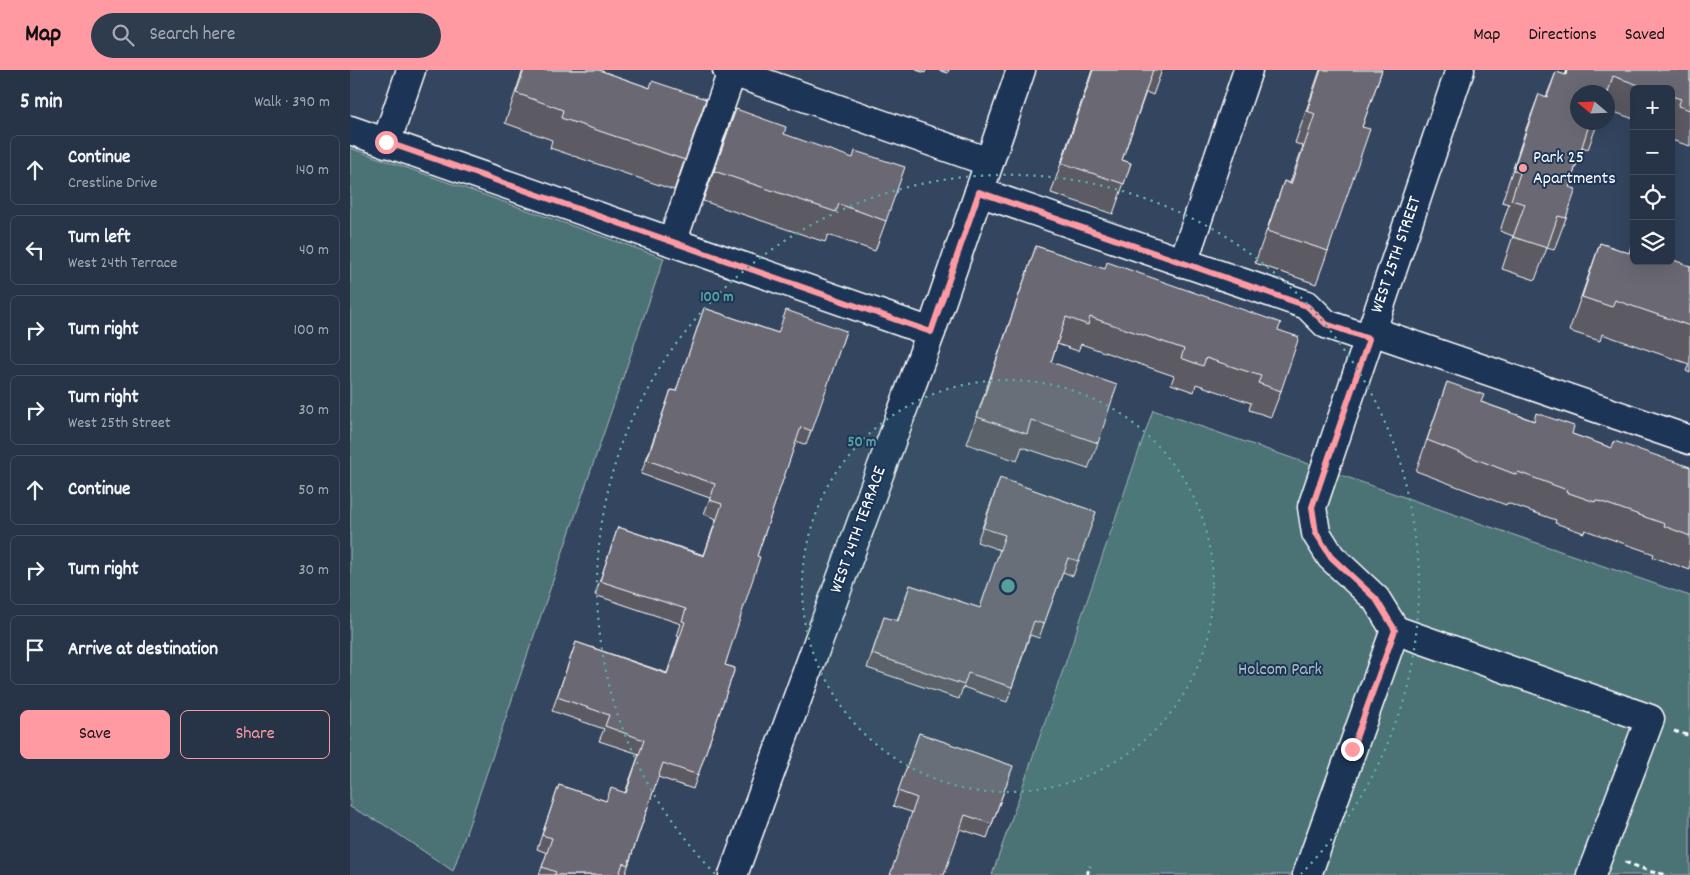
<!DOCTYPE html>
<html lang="en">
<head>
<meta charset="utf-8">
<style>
  body { margin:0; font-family:Dekko,sans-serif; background:#2f3c4e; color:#f1f3f6 }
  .controls { position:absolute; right:15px; top:15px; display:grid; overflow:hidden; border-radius:8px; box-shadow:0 5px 20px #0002 }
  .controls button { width:45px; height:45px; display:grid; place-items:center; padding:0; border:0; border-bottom:1px solid #434f60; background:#273447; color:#f1f3f6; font:25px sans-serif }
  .compass { position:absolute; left:1220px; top:15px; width:45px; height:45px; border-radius:50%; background:#273447; box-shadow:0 5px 20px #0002; rotate:289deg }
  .stop { position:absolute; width:15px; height:15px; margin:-11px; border:4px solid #ff9aa2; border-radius:50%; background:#fff }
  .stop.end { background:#ff9aa2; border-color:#fff; box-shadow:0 1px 5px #0008 }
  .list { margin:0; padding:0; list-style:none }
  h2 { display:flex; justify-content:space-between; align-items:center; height:65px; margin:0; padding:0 20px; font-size:21px }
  h2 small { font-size:16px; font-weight:400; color:#a4aab4 }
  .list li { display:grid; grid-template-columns:32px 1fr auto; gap:15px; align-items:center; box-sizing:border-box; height:70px; margin:0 10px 10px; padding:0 10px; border:1px solid #434f60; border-radius:8px }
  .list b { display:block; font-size:19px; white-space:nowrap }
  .list p { margin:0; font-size:16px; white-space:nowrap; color:#a4aab4 }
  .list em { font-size:16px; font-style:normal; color:#a4aab4 }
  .actions { display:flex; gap:10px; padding:15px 20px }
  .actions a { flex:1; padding:11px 0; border:1px solid #ff9aa2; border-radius:8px; text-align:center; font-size:18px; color:#ff9aa2 }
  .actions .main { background:#ff9aa2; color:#111 }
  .icon { flex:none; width:28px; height:28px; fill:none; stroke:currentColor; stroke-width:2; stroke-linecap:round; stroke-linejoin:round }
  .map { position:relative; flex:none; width:1340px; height:805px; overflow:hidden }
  header { display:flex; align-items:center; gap:30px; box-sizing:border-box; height:70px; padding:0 25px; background:#ff9aa2; color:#111 }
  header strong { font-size:24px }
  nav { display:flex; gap:28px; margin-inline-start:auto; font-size:18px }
  .search { width:350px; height:45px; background:#2f3c4e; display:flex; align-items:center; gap:12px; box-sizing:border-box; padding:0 18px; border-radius:28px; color:#a4aab4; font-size:19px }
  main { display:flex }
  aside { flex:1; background:#273447 }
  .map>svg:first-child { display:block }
</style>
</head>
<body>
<header>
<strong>Map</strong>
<div class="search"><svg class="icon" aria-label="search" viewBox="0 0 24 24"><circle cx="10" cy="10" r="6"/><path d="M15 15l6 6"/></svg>Search here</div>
<nav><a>Map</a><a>Directions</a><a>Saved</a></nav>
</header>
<main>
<aside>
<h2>5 min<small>Walk · 390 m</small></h2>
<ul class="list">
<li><svg class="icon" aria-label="ahead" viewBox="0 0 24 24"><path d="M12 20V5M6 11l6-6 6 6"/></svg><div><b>Continue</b><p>Crestline Drive</p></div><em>140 m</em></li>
<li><svg class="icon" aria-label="left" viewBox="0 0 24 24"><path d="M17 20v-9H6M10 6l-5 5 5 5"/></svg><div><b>Turn left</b><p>West 24th Terrace</p></div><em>40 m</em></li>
<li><svg class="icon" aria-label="right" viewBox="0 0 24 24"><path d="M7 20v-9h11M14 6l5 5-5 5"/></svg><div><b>Turn right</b></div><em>100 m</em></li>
<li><svg class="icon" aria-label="right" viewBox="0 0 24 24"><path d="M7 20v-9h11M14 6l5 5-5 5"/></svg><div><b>Turn right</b><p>West 25th Street</p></div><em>30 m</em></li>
<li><svg class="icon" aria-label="ahead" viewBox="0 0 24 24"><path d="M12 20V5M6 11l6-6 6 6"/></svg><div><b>Continue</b></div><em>50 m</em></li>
<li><svg class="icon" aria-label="right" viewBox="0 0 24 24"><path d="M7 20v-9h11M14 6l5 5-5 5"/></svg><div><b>Turn right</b></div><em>30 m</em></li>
<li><svg class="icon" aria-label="arrive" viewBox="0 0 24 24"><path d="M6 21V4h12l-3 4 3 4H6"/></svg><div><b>Arrive at destination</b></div></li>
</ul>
<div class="actions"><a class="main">Save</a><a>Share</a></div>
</aside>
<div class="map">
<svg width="1340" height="805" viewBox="0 0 1340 805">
  <rect width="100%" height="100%" fill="#34455f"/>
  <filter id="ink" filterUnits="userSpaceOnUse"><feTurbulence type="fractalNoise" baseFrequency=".02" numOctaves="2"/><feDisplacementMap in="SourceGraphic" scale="10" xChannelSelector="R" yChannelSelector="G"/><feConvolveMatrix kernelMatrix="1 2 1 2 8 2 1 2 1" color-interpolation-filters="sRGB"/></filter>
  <g filter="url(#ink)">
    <g fill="#4b7376" stroke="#a5b9ba">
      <path d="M0 78 314 188 103 801 33 754 0 737Z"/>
      <path d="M803 340 1340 526V805H642Z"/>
    </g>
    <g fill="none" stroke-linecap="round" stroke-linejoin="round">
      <defs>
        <g id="minor">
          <path d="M377 0 639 92"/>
          <path d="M0 60 581 262"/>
          <path d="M36 73 61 0"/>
          <path d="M629 122 957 235 976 254 1019 269"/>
          <path d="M322 172 382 2"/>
          <path d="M833 193 898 0"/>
          <path d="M1022 261 1340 370"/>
          <path d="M1045 560 1300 649 1241 805"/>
          <path d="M383 805 581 262 671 0"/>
          <path d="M957 805 1045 560 1026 529 981 487 966 463 962 437 1110 0"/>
        </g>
      </defs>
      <use href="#minor" stroke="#fff" stroke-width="31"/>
      <g stroke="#fff" stroke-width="3" stroke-dasharray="5 4" stroke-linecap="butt">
        <path d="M1324 661 1340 666"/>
        <path d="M1275 792 1302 802 1318 805"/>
        <path d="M737 805 740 796"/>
      </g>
      <use href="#minor" stroke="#1d3557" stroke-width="28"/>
    </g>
    <g fill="#5b5a63" stroke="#fff">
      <path d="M173 0H249L300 18 356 29 324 120 200 78 202 70 155 53Z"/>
      <path d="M566 0H576L575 3Z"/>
      <path d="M588 0H599L598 3Z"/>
      <path d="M742 0H812L803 25 796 22 772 90 781 93 763 144 701 123Z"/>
      <path d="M970 0H1032L1012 57 978 181 966 214 905 193 934 111 940 113 953 76 945 73Z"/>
      <path d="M1217 0H1340V76L1321 70V19H1284V49L1258 40V22L1228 52H1248L1238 79 1232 77 1219 117 1216 148 1204 180 1197 178 1185 210 1152 199 1163 166 1150 161 1159 134 1152 132 1177 56 1189 24 1196 27 1206 2 1215 5Z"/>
      <path d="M386 39 434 64 536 151 525 181 478 165 475 172 353 131Z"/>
      <path d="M1250 173 1279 183 1340 196V303L1336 301 1339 294 1252 264 1250 271 1219 261Z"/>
      <path d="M686 176 928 260 931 321 921 347 899 340 901 333 846 314 844 322 821 314 824 306 731 274 728 281 707 274 701 292 748 373 738 399 672 377 667 391 617 374Z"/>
      <path d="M354 238 428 263 496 261 456 375 446 371 407 486 375 595 385 598 343 719 308 707 275 805H189L197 783 187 779 209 715 256 731 275 723 289 684 249 671 254 659 202 641 226 572 317 603 329 566H327L331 554 245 525 268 457 354 485 366 449 354 444 360 428 291 404 321 320 326 321Z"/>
      <path d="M1097 312 1131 332 1222 364 1262 378 1340 397V500L1303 487 1304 484 1235 460 1234 463 1205 453 1206 450 1157 433 1156 435 1066 401Z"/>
      <path d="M650 408 746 442 723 506 713 502 689 568 680 565 657 632 613 617 609 629 517 598 534 547 547 551 560 515 630 538 650 480 627 472Z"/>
      <path d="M569 663 663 696 637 768 543 736Z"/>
    </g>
    <g fill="#6a6973" stroke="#fff">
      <path d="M174 0H249L300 18 302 11 356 29 335 90 211 48 213 40 166 23Z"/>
      <path d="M743 0H803L772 90 781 93 774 114 712 93Z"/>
      <path d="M971 0H1032L1012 57 1020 59 978 181 917 161 934 111 941 114 965 44 957 41Z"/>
      <path d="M1217 0H1340V40L1328 36 1331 29 1321 26V19H1300L1263 6 1258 23V22H1228V52H1240L1219 117 1226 119 1216 148 1208 146 1197 178 1163 167 1175 134 1161 130 1170 103 1163 100 1189 24 1197 27 1206 2 1216 5Z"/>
      <path d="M386 39 436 57 434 64 503 88 505 81 555 97 536 151 489 134 486 142 364 101Z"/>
      <path d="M1250 173 1279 183 1281 176H1284V191H1321V189L1340 196V256L1265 230 1262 237 1232 227Z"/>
      <path d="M686 176 755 199 757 192 931 253 928 260 949 267 931 321 908 313 911 306 856 288 853 296 831 288 834 279 740 247 738 255 716 247 701 292 767 315 748 373 681 350 677 364 627 347Z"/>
      <path d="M354 238 428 263 436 240 496 261 462 361 451 357 407 486 410 487 375 595 385 598 348 705 313 693 278 795 273 793 269 805H204L206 802 192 797 202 768 192 765 209 715 256 731 261 718 276 723 294 670 255 656 259 645 207 627 226 572 317 604 335 552 332 551 336 539 250 511 268 457 354 486 372 434 360 430 365 414 297 390 321 320 326 321Z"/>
      <path d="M1097 312 1134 325 1131 332 1184 351 1186 343 1224 356 1222 364 1262 378 1264 371 1340 397V466L1314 456 1315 454 1246 430 1245 432 1216 422 1217 420 1168 402 1167 405 1077 370Z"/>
      <path d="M650 408 746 442 729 491 718 488 694 554 684 551 662 617 618 603 614 615 522 584 534 547 548 551 560 515 630 538 655 465 633 458Z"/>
      <path d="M569 663 663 696 642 754 615 745 594 805H540L567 728 548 721Z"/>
    </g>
  </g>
  <g fill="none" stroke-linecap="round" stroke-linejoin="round" filter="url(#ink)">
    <path stroke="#ff9aa2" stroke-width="6" d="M36 72 581 262 629 122 957 236 976 254 1019 269 962 437 966 463 981 487 1026 529 1045 560 1002 679"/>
  </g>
  <circle cx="658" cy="516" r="206" fill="#579f9a" fill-opacity=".12"/>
  <g fill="none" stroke="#579f9a" stroke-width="2.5" stroke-dasharray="2.5 5">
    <circle cx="658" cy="516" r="206"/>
    <path d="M365 804A411 411 0 1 1 951 804"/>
  </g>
  <circle fill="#ff9aa2" stroke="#1d3557" stroke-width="2" cx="1173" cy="98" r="5"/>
  <g text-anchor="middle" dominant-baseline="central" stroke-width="4" stroke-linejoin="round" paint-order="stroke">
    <g font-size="18" fill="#fff" stroke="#1d3557" text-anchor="start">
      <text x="1183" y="88">Park 25<tspan x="1183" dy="21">Apartments</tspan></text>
    </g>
    <g font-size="18" fill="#fff" stroke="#1d3557">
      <text transform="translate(1047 185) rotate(-71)">WEST 25TH STREET</text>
      <text transform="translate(509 460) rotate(-70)">WEST 24TH TERRACE</text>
    </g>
    <g font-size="18" fill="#aec0c1" stroke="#1d3557">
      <text x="930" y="600">Holcom Park</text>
    </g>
  </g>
  <circle cx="658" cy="516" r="8" fill="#579f9a" stroke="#1d3557" stroke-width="2.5"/>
  <g font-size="15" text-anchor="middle" font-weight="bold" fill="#579f9a" stroke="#1d3557" stroke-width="4" stroke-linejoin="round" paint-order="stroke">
    <text x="367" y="231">100 m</text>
    <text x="512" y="376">50 m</text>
  </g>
</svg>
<div class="controls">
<button>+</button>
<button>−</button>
<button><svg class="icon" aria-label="locate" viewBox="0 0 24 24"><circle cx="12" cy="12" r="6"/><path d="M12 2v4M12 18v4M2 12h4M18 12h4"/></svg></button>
<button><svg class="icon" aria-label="layers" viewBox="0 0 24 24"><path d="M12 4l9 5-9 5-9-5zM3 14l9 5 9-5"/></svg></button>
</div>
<svg class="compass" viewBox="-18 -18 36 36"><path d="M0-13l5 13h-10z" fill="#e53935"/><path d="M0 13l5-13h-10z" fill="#a4aab4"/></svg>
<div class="stop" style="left:36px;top:72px"></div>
<div class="stop end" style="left:1002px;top:679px"></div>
</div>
</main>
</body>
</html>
